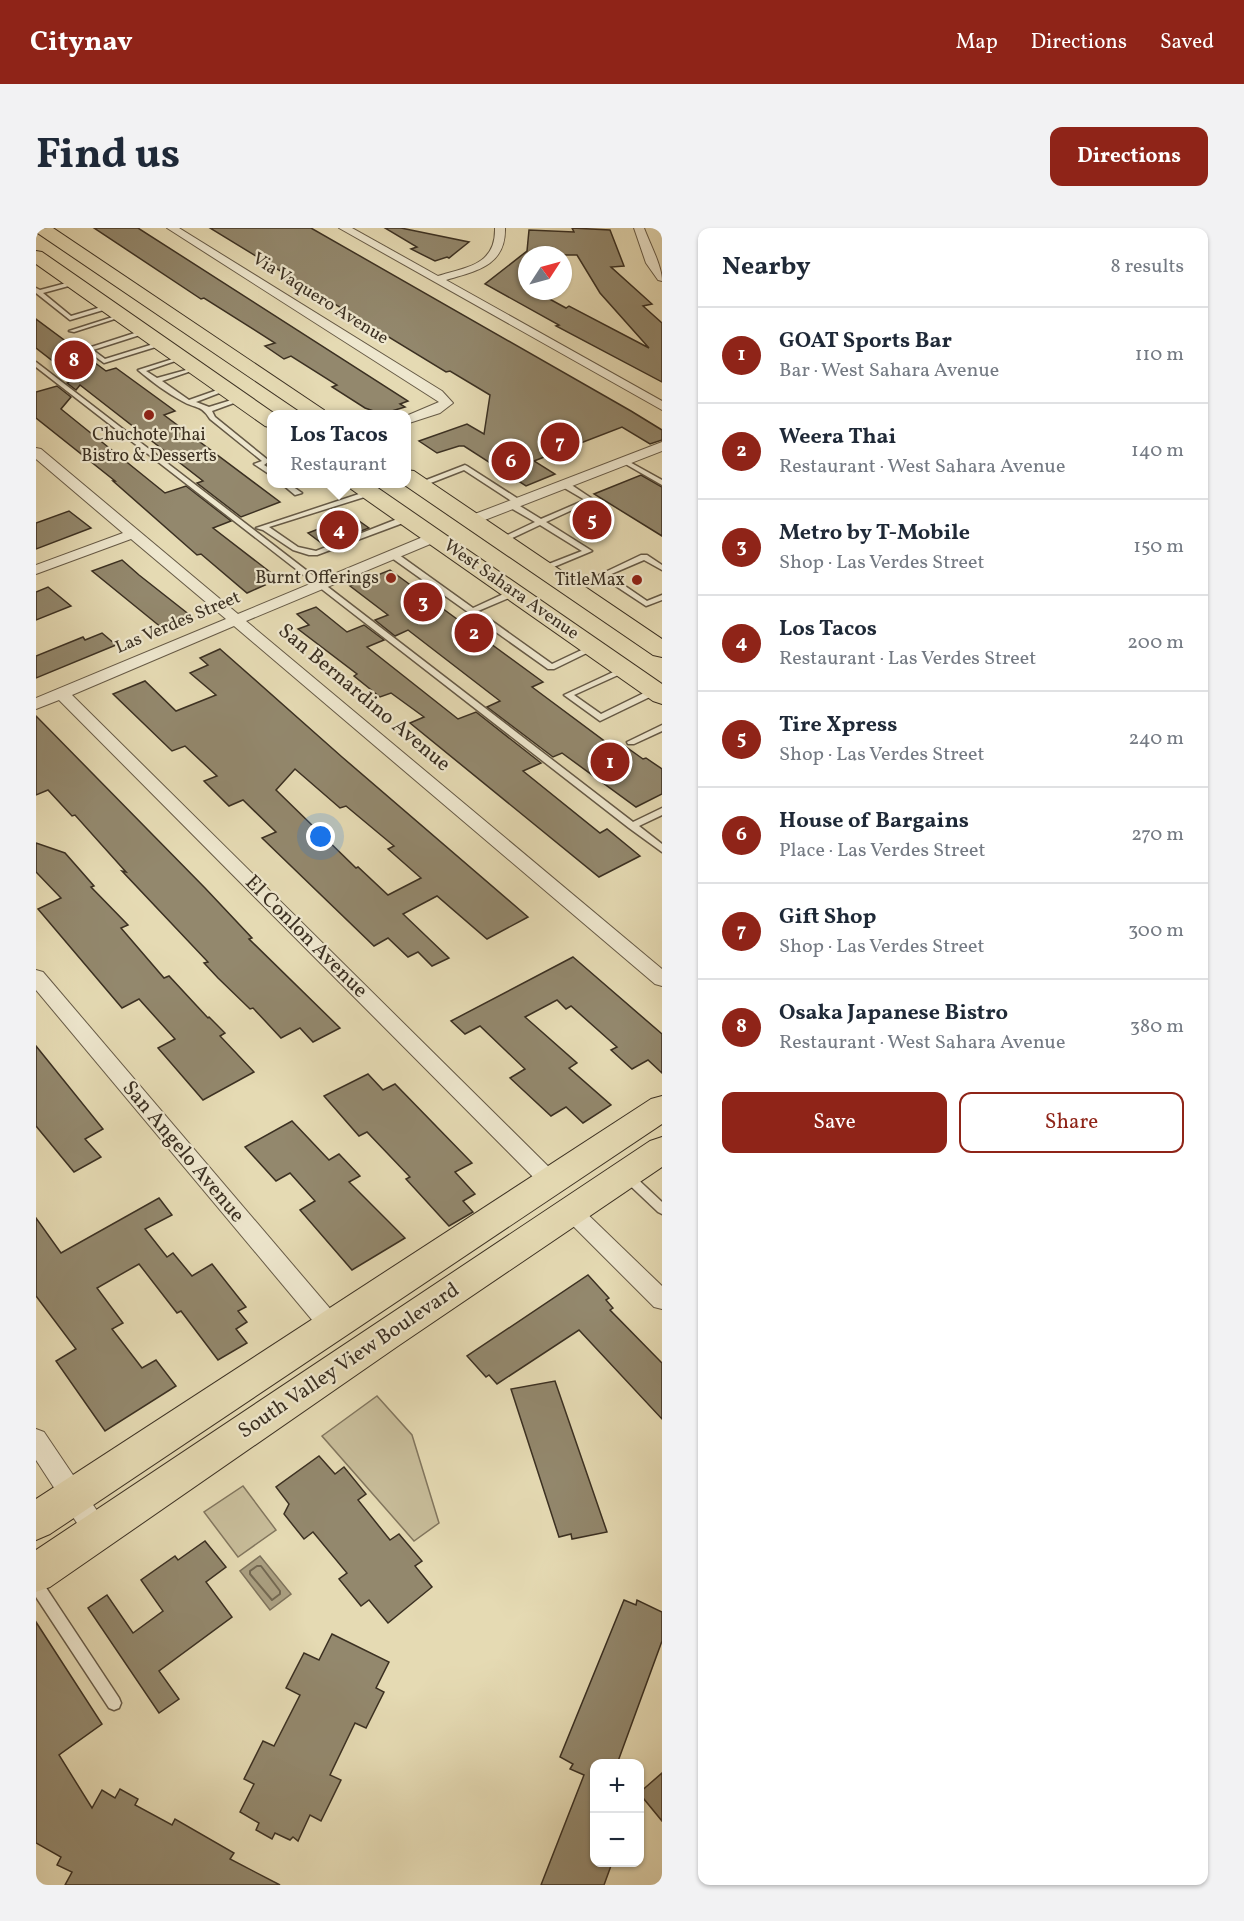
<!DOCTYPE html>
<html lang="en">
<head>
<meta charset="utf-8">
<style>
  body { margin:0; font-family:Vollkorn,serif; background:#f2f2f3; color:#1f2937 }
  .controls { position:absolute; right:18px; bottom:18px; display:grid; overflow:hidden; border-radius:12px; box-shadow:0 2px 4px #0004 }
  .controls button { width:54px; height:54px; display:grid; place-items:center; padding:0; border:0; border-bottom:2px solid #e0e1e3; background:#fff; color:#1f2937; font:30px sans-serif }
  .compass { position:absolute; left:482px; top:18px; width:54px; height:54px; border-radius:50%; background:#fff; box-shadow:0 2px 4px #0004; rotate:54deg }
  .you { position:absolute; left:285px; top:609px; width:21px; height:21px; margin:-15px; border:4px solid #fff; border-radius:50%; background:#1a73e8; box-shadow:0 0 0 9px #1a73e833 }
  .badge { display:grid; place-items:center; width:39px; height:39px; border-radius:50%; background:#8f2418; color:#fff; font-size:20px; font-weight:700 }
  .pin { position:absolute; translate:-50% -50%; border:3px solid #fff; box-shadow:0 2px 6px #0006 }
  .popup { position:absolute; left:231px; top:182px; width:144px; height:78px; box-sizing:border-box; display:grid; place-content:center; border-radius:12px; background:#fff; filter:drop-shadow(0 2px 4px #0005); font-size:20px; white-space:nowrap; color:#747a83 }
  .popup b { font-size:22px; color:#1f2937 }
  .popup::after { content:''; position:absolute; left:50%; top:100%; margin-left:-12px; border:12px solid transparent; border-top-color:#fff }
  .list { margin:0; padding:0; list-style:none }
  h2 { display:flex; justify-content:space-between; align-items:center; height:78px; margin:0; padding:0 24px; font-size:26px }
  h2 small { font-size:20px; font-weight:400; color:#747a83 }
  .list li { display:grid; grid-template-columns:39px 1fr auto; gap:18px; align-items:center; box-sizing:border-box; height:96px; padding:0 24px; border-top:2px solid #e0e1e3 }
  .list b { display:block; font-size:22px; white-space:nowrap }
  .list p { margin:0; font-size:20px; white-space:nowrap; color:#747a83 }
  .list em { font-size:20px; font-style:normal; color:#747a83 }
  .actions { display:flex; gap:12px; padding:18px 24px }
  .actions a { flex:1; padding:14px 0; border:2px solid #8f2418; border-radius:12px; text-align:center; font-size:21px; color:#8f2418 }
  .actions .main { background:#8f2418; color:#fff }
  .map { position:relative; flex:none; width:626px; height:1657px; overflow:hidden; border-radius:12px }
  header { display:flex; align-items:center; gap:36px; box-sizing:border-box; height:84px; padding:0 30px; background:#8f2418; color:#fff }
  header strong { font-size:28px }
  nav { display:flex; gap:33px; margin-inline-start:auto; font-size:21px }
  .intro { display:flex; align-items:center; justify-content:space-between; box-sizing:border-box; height:144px; padding:0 36px }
  h1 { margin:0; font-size:42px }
  .button { padding:15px 27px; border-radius:12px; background:#8f2418; color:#fff; font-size:21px; font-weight:700 }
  main { display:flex; gap:36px; padding:0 36px }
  aside { flex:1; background:#fff; border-radius:12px; box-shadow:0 2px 4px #0004 }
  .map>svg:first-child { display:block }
</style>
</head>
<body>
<header>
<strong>Citynav</strong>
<nav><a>Map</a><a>Directions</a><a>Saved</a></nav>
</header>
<div class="intro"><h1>Find us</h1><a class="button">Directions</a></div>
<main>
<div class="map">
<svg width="626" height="1657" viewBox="0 0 626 1657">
  <rect width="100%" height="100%" fill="#e5dab3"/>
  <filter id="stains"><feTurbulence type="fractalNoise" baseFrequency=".00333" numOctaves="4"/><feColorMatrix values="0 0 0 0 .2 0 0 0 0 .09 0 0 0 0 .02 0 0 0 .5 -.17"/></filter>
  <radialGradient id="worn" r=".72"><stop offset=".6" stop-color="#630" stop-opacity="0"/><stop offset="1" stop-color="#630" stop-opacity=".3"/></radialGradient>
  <g fill="#c8bd9a" stroke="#82765e" stroke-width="1.5">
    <path d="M341 1168 376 1207 403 1295 378 1313 286 1208Z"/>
    <path d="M207 1258 240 1302 202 1329 168 1284Z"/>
  </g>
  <path fill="#aba082" stroke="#7e735c" stroke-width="1.5" d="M224 1328 255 1366 234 1382 204 1343Z"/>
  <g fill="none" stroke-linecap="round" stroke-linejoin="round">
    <path stroke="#736852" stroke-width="2" d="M221 1338H225L244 1363V1366L236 1372 214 1346V1343Z"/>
  </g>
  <g fill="#93886d" stroke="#3b3022" stroke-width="1.5" fill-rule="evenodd">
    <path d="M58 0H102L372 173 364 176 369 179 346 186 329 180 296 159 301 157 255 128 248 131 229 118 239 115 168 70 165 71Z"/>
    <path d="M174 0H275L595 183 626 202V212L614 216 586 199 498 233 519 246 490 258 428 218H423L401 225 383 213 431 196 448 206 454 167 414 143 410 144Z"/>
    <path d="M349 0H365L433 14 413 30 411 29 399 33 375 21 381 19Z"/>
    <path d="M536 0 574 2 588 38 575 39 616 76 607 78 626 95V154L520 98 523 97 449 56 491 23 493 2 538 4ZM491 27H541L564 65 613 120 533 78 530 80 499 63H491Z"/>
    <path d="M0 91 70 143 80 140 139 183 128 187 244 274 205 289 161 255 167 253 44 157 40 162 31 155 41 152 0 120Z"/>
    <path d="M21 158 35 169 25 181 129 265 150 258 195 293 177 300 234 344 220 350 229 357 211 365 165 326 161 327 77 253H79L0 190V164Z"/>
    <path d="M605 247 626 259V308L558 266Z"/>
    <path d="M547 279H565L570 304 547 305 542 282Z"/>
    <path d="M33 283 55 300 0 321V295Z"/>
    <path d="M316 288 333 300 288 317 272 305Z"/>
    <path d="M86 332 103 347 155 388 126 400 56 343Z"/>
    <path d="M354 342 507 454 496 459 578 520 586 516 607 531 610 530 626 541V566L600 579 526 525 517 529 451 479 464 473 372 402 359 408 339 392 352 387 314 358Z"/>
    <path d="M12 359 35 378 0 392V364Z"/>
    <path d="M280 379 311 404 328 397 348 412 331 419 422 491 440 484 505 535 487 543 564 605 571 601 604 628 563 649 374 495 388 489 355 465 344 469 318 448 321 446 262 401 273 397 261 386Z"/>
    <path d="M66 405 80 417 0 450V428L47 409 49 412Z"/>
    <path d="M184 421 306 529 492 689 451 711 401 668 367 686 413 730 396 738 382 724 372 729 352 710 338 718 226 610 240 604 207 572 193 578 168 553 181 548 149 518 136 523 77 466 109 453 140 483 180 467 154 445 172 437 164 430ZM259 541 304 580 310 578 358 618 352 621 385 650 352 667 322 639 320 640 240 562Z"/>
    <path d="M0 488 169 660 216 710 213 711 304 800 277 814 264 800 245 810 217 780 214 781 182 750 168 735 172 734 86 643 90 644 39 587 36 588 12 562 0 567Z"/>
    <path d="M0 615 29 625 58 658 55 659 92 697 85 700 128 750 133 748 172 790 173 789 189 805 184 808 218 844 167 872 122 820 139 811 103 771 86 780 2 681 25 670 0 644Z"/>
    <path d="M537 729 626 806V845L612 832 596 841 575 822 581 819 535 778 530 781 521 772 489 789 541 835 533 840 575 877 547 895 530 879 515 888 474 850 489 841 444 798 429 806 415 793Z"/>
    <path d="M0 818 67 901 49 911 65 929 38 944 0 898Z"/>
    <path d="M332 846 347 862 359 856 436 935 419 944 439 966 427 973 437 984 413 998 370 951 374 949 331 904 323 908 288 868Z"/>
    <path d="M256 893 293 932 303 926 324 948 313 954 369 1010 316 1042 264 982 279 973 254 945 240 953 209 919Z"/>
    <path d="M123 970 136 987 109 1001 131 1029 137 1025 156 1048 176 1036 210 1079 202 1083 211 1094 200 1101 211 1115 182 1132 145 1083 141 1085 103 1036 61 1060 87 1095 76 1101 106 1140 120 1132 140 1158 69 1203 20 1133 40 1121 0 1068V990L25 1025Z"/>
    <path d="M552 1047 573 1070 570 1072 577 1080 574 1082 626 1135V1191L543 1102 461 1156 453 1147 450 1149 431 1128Z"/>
    <path d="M519 1153 571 1304 536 1311 535 1306 523 1309 475 1161Z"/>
    <path d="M283 1228 299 1246 308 1239 330 1266 322 1272 354 1312 363 1306 386 1333 379 1338 396 1359 352 1395 333 1372 325 1378 303 1351 311 1345 277 1304 268 1311 248 1286 253 1276 240 1259Z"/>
    <path d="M169 1313 190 1339 170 1354 196 1389 123 1443 143 1471 123 1485 52 1380 71 1367 97 1405 127 1383 105 1352 139 1328 142 1332Z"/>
    <path d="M588 1372 600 1377 601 1372 626 1384V1413L581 1536H558V1635H576L568 1657H505L548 1547 534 1541 537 1536 524 1529Z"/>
    <path d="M0 1394 66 1496 23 1527 56 1580 66 1562 79 1570 84 1561 102 1571 99 1577 136 1597 139 1591 198 1625 194 1631 244 1657H29L36 1644 21 1637 25 1629 0 1615Z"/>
    <path d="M296 1406 353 1434 340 1460 348 1464 330 1500 319 1495 294 1547 305 1552 285 1593 274 1587 262 1613 257 1609 254 1612 239 1605 236 1611 220 1602 223 1595 204 1584 218 1556 208 1551 227 1513 238 1518 264 1467 250 1460 268 1425 283 1432Z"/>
    <path d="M626 1545V1593L603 1565Z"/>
  </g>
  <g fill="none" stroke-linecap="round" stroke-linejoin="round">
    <defs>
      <g id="service">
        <path d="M38 53 40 54V56L7 65 35 88 72 77 75 79 74 80 34 92 0 65V60L4 62Z"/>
        <path d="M83 87 88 88 38 104 33 103Z"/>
        <path d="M108 102 111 104 110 105 57 122 69 131 124 114 127 116 126 117 68 135 49 121Z"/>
        <path d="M143 129 148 130 110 143 121 150 161 139V141L126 153 153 172 187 160H191V162L160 174 173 179 202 170H206V172L176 183 179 189 232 232V234L228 237 236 242V248L218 236 226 233 174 191C165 176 159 181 146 173 131 165 115 153 102 142Z"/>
        <path d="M0 134 597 594 626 580V587L603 598 626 616V624L593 600 0 139Z"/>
        <path d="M586 232H590L626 252V257L586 234Z"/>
        <path d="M429 237 431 238 487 274 480 276 428 242 387 258 380 256Z"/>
        <path d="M525 254H531L558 272 510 294 556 323 508 343H505V339L546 323 504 297 468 314 461 312 499 294 473 279V275H479L505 291 549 272 525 258Z"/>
        <path d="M246 256H253L266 265 259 267Z"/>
        <path d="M335 262H338V266L233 299 262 319 280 323 369 288H375V292L281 327H273L257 322 227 302 220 300Z"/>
        <path d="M353 324H359L437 380 476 362H482V366L442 383 516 436 554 418H557L561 420 518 441H512L353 328Z"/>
        <path d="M605 327H611L626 337V342L608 332 573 347 611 373 626 367V372L610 378 563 347Z"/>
        <path d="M588 439 592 441 591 443 538 467 565 486 616 461H622V465L564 493 528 467Z"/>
        <path d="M626 497V503L598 516H592L591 514Z"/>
        <path d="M590 943 594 944 626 974V986L622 984 586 950 584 947 586 944Z"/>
        <path d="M0 1350 5 1352 83 1470 85 1475 83 1480 78 1482 73 1480 0 1369Z"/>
      </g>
      <g id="minor">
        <path d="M131 0H143L406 163 417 175 404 185 370 196V188L403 174Z"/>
        <path d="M303 0H316L402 48C431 39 460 37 459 0H469C470 38 440 43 410 52L626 173V182Z"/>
        <path d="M598 0H608C614 16 626 38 626 53L622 52 610 35Z"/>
        <path d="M626 214V223L441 295 436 296 429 292 431 289Z"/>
        <path d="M0 220 5 221 202 386 394 306H404L406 309 404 312 210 393 626 741V758L619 756 198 398 36 467 521 947 524 953 521 959 514 961 507 959 23 472 0 481V470L190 391 95 311 0 346V337L87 305 0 231Z"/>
        <path d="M0 742 7 744 303 1091 306 1098 303 1105 295 1108 287 1105 0 762Z"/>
        <path d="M535 974 542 977 626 1058V1081L618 1079 528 989 524 983 528 977Z"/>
        <path d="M0 1201 8 1204 70 1296 73 1304 70 1312 61 1316 52 1312 0 1232Z"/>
      </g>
      <g id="primary">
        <path d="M0 0H17L288 182 291 186H268L0 4Z"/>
        <path d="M0 23 6 24 239 186H236V200L229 198 0 36Z"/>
        <path d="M370 242 378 243 626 411V429L617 427 367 256H370Z"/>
        <path d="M313 256H336L626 456V476L617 473 315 261Z"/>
        <path d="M626 868V896L14 1306 0 1312V1271L615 871Z"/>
        <path d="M626 909V939L362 1118 14 1359 0 1364V1322L614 913Z"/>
      </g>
    </defs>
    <use href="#service" stroke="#665a46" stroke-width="3"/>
    <use href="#minor" stroke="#665a46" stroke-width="2"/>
    <use href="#primary" stroke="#3b3022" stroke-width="2"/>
    <use href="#service" fill="#eee7ce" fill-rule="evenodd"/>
    <use href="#minor" fill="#eee7ce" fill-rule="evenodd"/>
    <use href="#primary" fill="#e5dab3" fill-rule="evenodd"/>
  </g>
  <g fill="#8f2418" stroke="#eee7ce" stroke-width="2">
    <circle cx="113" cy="187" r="6"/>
    <circle cx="355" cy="350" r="6"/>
    <circle cx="601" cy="352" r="6"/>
  </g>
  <g text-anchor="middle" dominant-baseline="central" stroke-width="4.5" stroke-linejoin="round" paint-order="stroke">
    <g font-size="18" fill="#3b3022" stroke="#eee7ce">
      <text transform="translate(284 71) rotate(32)">Via Vaquero Avenue</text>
      <text transform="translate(475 362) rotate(35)">West Sahara Avenue</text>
      <text transform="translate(142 395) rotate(-23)">Las Verdes Street</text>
    </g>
    <g font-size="18" fill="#3b3022" stroke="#eee7ce" text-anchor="end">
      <text x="113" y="207" text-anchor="middle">Chuchote Thai<tspan x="113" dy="21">Bistro &amp; Desserts</tspan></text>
      <text x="343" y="350">Burnt Offerings</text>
      <text x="589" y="352">TitleMax</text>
    </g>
    <g font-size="21" fill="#3b3022" stroke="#eee7ce">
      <text transform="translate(328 470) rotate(40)">San Bernardino Avenue</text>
      <text transform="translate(270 709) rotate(45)">El Conlon Avenue</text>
      <text transform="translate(147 924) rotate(50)">San Angelo Avenue</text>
      <text transform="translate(313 1133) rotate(-34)">South Valley View Boulevard</text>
    </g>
  </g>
  <rect width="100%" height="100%" filter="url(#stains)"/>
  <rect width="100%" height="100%" fill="url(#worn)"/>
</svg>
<div class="controls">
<button>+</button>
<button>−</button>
</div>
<svg class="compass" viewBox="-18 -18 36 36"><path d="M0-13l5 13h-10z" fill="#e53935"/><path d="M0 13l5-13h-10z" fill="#747a83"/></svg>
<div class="you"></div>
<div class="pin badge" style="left:574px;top:534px">1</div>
<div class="pin badge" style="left:438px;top:405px">2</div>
<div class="pin badge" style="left:387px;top:374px">3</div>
<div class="pin badge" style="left:303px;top:302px">4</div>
<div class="popup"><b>Los Tacos</b>Restaurant</div>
<div class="pin badge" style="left:556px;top:292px">5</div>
<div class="pin badge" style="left:475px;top:233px">6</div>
<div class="pin badge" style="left:524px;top:214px">7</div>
<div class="pin badge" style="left:38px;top:132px">8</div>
</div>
<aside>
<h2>Nearby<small>8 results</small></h2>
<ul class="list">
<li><span class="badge">1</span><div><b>GOAT Sports Bar</b><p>Bar · West Sahara Avenue</p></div><em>110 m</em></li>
<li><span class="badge">2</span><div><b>Weera Thai</b><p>Restaurant · West Sahara Avenue</p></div><em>140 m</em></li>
<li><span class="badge">3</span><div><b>Metro by T-Mobile</b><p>Shop · Las Verdes Street</p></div><em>150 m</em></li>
<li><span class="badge">4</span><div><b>Los Tacos</b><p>Restaurant · Las Verdes Street</p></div><em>200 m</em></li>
<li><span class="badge">5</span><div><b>Tire Xpress</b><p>Shop · Las Verdes Street</p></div><em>240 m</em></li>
<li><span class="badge">6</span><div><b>House of Bargains</b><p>Place · Las Verdes Street</p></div><em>270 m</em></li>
<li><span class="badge">7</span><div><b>Gift Shop</b><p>Shop · Las Verdes Street</p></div><em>300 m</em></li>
<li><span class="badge">8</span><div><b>Osaka Japanese Bistro</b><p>Restaurant · West Sahara Avenue</p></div><em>380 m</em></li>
</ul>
<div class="actions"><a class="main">Save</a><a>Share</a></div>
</aside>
</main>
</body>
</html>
